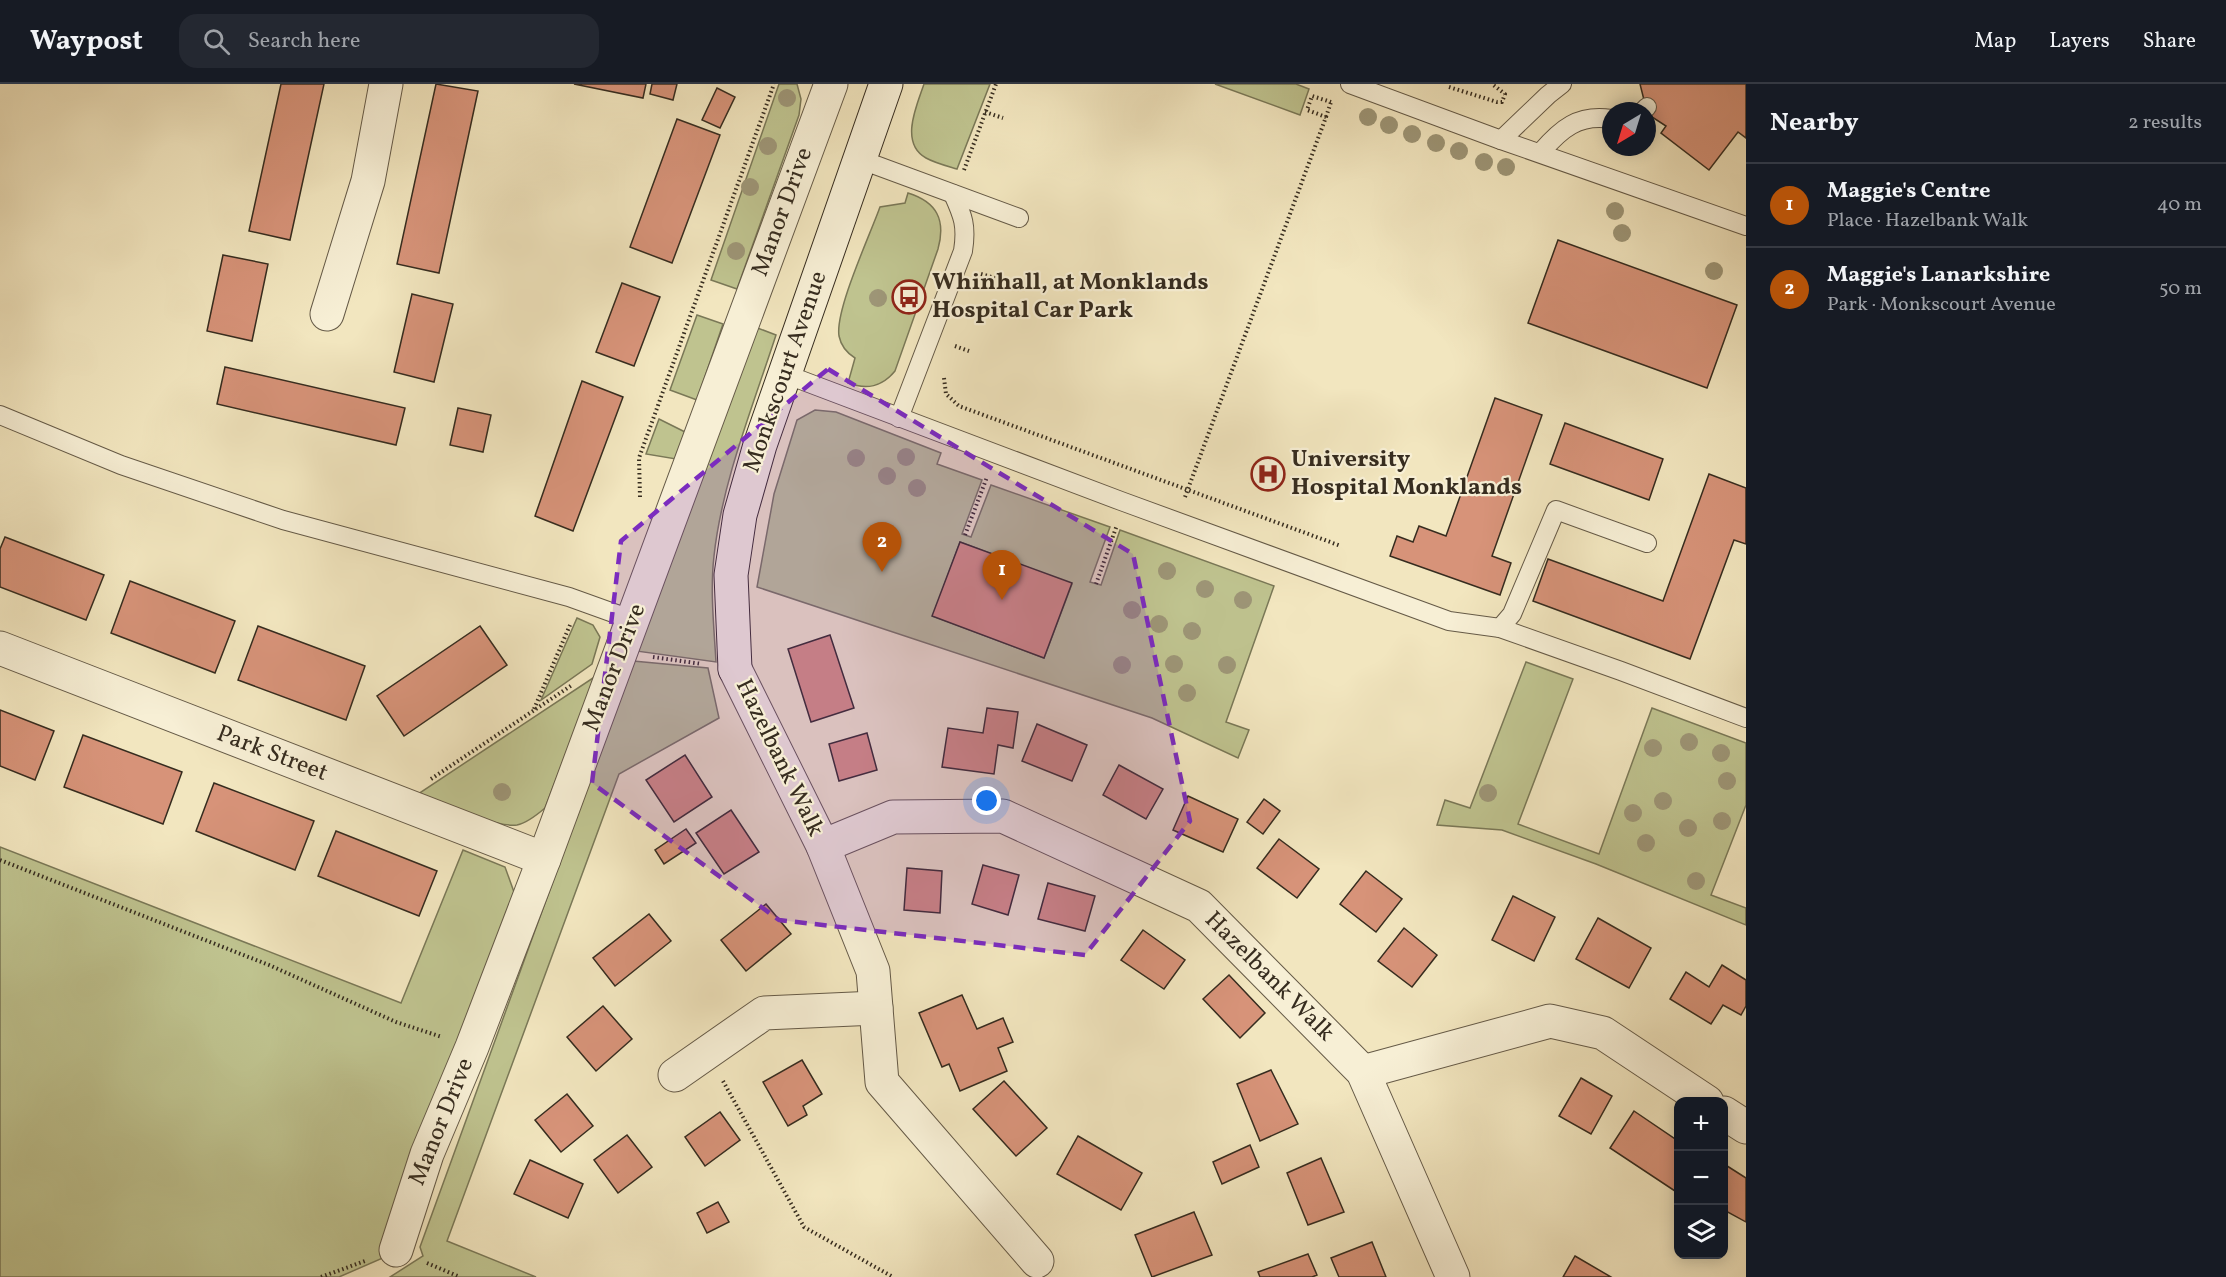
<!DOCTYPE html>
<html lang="en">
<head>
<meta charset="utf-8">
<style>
  body { margin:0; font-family:Vollkorn,serif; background:#242831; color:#f1f3f6 }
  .controls { position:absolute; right:18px; bottom:18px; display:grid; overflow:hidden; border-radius:12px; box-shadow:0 3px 15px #0003 }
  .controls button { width:54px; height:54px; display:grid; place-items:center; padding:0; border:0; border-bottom:2px solid #363941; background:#171b24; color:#f1f3f6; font:30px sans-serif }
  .compass { position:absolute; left:1602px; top:18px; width:54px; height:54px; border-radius:50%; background:#171b24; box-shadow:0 3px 15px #0003; rotate:218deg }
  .you { position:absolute; left:987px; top:717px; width:21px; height:21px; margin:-15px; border:4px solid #fff; border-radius:50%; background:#1a73e8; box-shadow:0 0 0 9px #1a73e833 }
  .badge { display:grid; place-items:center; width:39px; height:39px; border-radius:50%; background:#b45309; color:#fff; font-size:20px; font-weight:700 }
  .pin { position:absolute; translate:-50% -50px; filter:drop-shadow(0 2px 3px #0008) }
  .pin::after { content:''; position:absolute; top:32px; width:21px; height:18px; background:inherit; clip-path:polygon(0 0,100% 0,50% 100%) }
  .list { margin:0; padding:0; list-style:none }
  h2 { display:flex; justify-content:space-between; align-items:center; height:78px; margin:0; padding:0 24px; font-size:26px }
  h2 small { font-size:20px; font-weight:400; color:#9ea1a6 }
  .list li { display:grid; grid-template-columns:39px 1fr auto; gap:18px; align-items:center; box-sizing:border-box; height:84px; padding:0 24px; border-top:2px solid #363941 }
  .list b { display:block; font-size:22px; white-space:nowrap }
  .list p { margin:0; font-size:20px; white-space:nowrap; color:#9ea1a6 }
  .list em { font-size:20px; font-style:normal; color:#9ea1a6 }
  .icon { flex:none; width:33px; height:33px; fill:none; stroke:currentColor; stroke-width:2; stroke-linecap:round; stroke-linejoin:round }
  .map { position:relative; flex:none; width:1746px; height:1193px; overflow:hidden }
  header { display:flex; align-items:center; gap:36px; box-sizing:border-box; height:84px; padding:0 30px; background:#171b24; border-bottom:2px solid #363941 }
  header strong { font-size:28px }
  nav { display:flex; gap:33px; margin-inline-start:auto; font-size:21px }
  .search { width:420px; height:54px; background:#242831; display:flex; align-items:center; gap:15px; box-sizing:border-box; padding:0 21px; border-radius:18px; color:#9ea1a6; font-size:22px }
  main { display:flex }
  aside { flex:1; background:#171b24 }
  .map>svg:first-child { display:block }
</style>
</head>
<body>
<header>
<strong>Waypost</strong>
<div class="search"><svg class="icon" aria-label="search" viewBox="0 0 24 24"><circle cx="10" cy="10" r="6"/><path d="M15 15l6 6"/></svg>Search here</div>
<nav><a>Map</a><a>Layers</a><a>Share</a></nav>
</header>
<main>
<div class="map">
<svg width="1746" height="1193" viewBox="0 0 1746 1193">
  <rect width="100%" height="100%" fill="#f2e6bf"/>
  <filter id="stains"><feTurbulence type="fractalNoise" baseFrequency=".00333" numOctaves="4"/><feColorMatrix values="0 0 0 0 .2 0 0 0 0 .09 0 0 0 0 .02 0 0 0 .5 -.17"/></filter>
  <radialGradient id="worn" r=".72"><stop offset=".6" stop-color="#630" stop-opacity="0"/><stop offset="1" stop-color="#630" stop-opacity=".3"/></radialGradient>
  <g fill="#bfc38f" stroke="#7a7857" stroke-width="1.5" fill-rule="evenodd">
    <path d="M779 0H797L801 15 799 31 737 205 711 196Z"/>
    <path d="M924 0H990L957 85C947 82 935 79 926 74 899 59 917 21 924 0Z"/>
    <path d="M1215 0H1296L1309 5 1300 31Z"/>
    <path d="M908 109C937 118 946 136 938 165L895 287C882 303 867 306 848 299L855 274C847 269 841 262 839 252 835 226 870 151 880 123L905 119Z"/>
    <path d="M697 231 723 240 697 316 670 306Z"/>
    <path d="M755 243 776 251C753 322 722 398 714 472 710 507 714 543 716 578L636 567Z"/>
    <path d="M815 326 836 328 941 369 937 380 982 396 962 450 971 453 991 401 1110 443 1090 498 1101 501 1120 446 1274 502 1226 638 1249 646 1238 674 1152 634 757 503 774 410 797 336ZM960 458 1072 500 1044 574 933 532Z"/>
    <path d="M659 335 685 348 676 375 646 370Z"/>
    <path d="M577 534 593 541 600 553 592 580 541 616Z"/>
    <path d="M633 577 708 584 719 634 619 690 447 1157 536 1193H390L423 1172 420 1163Z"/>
    <path d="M1526 578 1573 595 1518 740 1599 770 1652 624 1746 659V721L1711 811 1746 824V841L1596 780 1502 746 1437 741 1445 716 1470 724Z"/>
    <path d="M596 592 545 724C538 730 527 739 517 741 495 744 440 718 418 710Z"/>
    <path d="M0 763 401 919 463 766 505 783 514 808 392 1170 339 1193H0Z"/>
  </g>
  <g fill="#d79379" stroke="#362c1f" stroke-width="1.5">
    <path d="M281 0H324L290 156 249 147Z"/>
    <path d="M436 0 478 7 439 189 397 180Z"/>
    <path d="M574 0H646L643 14Z"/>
    <path d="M652 0H677L673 16 650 10Z"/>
    <path d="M1640 0H1746V54L1738 48 1709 86 1661 49 1666 42 1652 33 1645 20Z"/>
    <path d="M717 4 735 13 720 44 702 36Z"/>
    <path d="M677 35 720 51 672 179 630 163Z"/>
    <path d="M1558 156 1737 221 1707 304 1528 239Z"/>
    <path d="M223 171 268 180 252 257 207 247Z"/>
    <path d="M622 199 660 213 634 282 596 268Z"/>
    <path d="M412 210 453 220 434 298 394 288Z"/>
    <path d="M225 283 405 324 396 361 217 320Z"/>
    <path d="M582 297 623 313 573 447 535 432Z"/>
    <path d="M1495 314 1542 331 1492 472 1511 479 1500 511 1390 472 1397 452 1413 458 1419 442 1446 452Z"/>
    <path d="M458 324 491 331 483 368 450 361Z"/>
    <path d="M1565 339 1663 375 1649 416 1550 380Z"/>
    <path d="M1709 390 1746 404V460L1734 456 1690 575 1533 517 1548 475 1663 517Z"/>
    <path d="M5 453 104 491 86 536 0 503V465Z"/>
    <path d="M960 458 1072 499 1044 574 932 532Z"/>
    <path d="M130 497 235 537 215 589 111 549Z"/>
    <path d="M258 542 365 582 346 636 238 596Z"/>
    <path d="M480 542 507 581 404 652 377 612Z"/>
    <path d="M830 551 854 624 811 638 788 565Z"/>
    <path d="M987 624 1018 628 1013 664 998 661 994 690 942 683 948 644 983 649Z"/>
    <path d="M0 626 54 647 35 696 0 682Z"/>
    <path d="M1037 640 1087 661 1072 697 1022 677Z"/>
    <path d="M867 649 877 686 839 697 829 660Z"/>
    <path d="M83 651 182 688 163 740 64 703Z"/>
    <path d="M685 671 712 713 674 738 646 696Z"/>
    <path d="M1119 681 1163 705 1146 735 1103 711Z"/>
    <path d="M214 699 314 737 295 786 196 747Z"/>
    <path d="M1188 712 1238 735 1223 768 1173 746Z"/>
    <path d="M1264 715 1280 727 1263 750 1247 738Z"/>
    <path d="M731 726 759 768 724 790 696 749Z"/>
    <path d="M686 745 696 759 664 780 655 766Z"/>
    <path d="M336 747 437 787 419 832 318 792Z"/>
    <path d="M1279 755 1319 785 1297 814 1257 784Z"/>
    <path d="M983 781 1019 791 1008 831 972 820Z"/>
    <path d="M907 784 942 787 940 829 904 826Z"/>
    <path d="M1366 787 1402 815 1376 848 1340 820Z"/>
    <path d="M1048 799 1095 812 1085 847 1038 835Z"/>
    <path d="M1513 812 1555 833 1534 877 1492 856Z"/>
    <path d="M766 820 791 850 746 887 721 856Z"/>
    <path d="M649 830 671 857 615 902 593 874Z"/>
    <path d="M1598 834 1651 864 1629 904 1576 875Z"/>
    <path d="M1404 844 1437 871 1412 903 1378 877Z"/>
    <path d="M1143 846 1185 876 1164 905 1121 876Z"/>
    <path d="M1722 881 1746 896V922L1741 931 1723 921 1711 940 1670 915 1686 888 1709 903Z"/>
    <path d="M1229 891 1265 929 1240 954 1203 915Z"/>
    <path d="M962 911 977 945 1003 934 1013 958 998 964 1007 987 960 1007 949 980 942 983 919 929Z"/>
    <path d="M603 922 632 955 596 987 567 953Z"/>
    <path d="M802 976 822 1010 803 1022 807 1031 788 1042 763 998Z"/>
    <path d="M1271 986 1298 1040 1260 1057 1237 1000Z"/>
    <path d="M1581 994 1612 1012 1591 1050 1559 1032Z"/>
    <path d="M1004 997 1047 1044 1016 1072 973 1025Z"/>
    <path d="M567 1010 593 1042 561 1068 535 1036Z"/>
    <path d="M1634 1027 1678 1057V1109L1610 1064Z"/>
    <path d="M720 1028 740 1056 705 1082 685 1053Z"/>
    <path d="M627 1051 652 1083 618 1109 594 1076Z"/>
    <path d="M1078 1052 1142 1089 1121 1126 1057 1090Z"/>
    <path d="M1250 1061 1259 1083 1222 1100 1213 1078Z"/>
    <path d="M1321 1074 1344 1128 1308 1141 1287 1089Z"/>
    <path d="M530 1076 583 1100 568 1134 514 1110Z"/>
    <path d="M1724 1080 1746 1094V1138L1726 1127 1724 1132Z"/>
    <path d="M718 1118 729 1138 707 1149 697 1129Z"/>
    <path d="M1194 1128 1212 1171 1152 1193 1135 1151Z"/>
    <path d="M1372 1158 1386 1193H1339L1331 1174Z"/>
    <path d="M1308 1170 1317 1191 1312 1193H1260L1258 1188Z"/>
    <path d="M1575 1172 1611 1193H1563Z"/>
  </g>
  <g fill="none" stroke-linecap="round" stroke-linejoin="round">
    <defs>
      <g id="lane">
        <path d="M1350 0 1501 56 1548 11 1562 0"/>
        <path d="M1643 27 1647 23"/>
        <path d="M1501 56 1746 142"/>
        <path d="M1541 68C1561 45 1578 30 1611 35"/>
        <path d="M859 75 1019 134"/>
        <path d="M785 290 1121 417 1449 537 1500 544 1621 587 1746 634"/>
        <path d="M0 331 121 381 283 436 569 513 633 536"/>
        <path d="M899 334 963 167C967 142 963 132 953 110"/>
        <path d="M1500 544 1512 530 1556 426 1647 459"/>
      </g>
      <g id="street">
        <path d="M327 230 368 97 386 0"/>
        <path d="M0 564 544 775"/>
        <path d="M735 585 823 762 873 887 882 998 1037 1177"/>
        <path d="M823 762 893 733 1003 732 1199 822 1363 988 1453 1193"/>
        <path d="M1363 988 1550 937 1603 949 1707 1018"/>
        <path d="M675 991 764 929 876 924"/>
        <path d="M1724 1029 1746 1043"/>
        <path d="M396 1166 427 1070 472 963 544 775 831 0"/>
      </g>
      <path id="secondary" d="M735 585 731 491 740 431 760 361 886 0"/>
    </defs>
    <use href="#lane" stroke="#655a47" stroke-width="20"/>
    <use href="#street" stroke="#655a47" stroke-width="35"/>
    <use href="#secondary" stroke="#362c1f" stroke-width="35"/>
    <g stroke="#362c1f" stroke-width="4" stroke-dasharray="1.5 3" stroke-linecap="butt">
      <path d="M1449 3 1497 18H1502L1505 10 1492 0"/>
      <path d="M985 28 1003 34"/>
      <path d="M1326 33 1331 18"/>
      <path d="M964 86 996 0"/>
      <path d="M981 190 995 194"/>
      <path d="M955 262 969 267"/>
      <path d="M944 294 946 310 959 322 1341 462"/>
      <path d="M640 413 639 374 774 0"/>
      <path d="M1185 413 1326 33 1307 26 1312 12 1331 18"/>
      <path d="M965 451 987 393"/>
      <path d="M1096 500 1117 441"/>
      <path d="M653 573 702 580"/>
      <path d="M534 625 570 541"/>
      <path d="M431 695 572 601"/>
      <path d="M0 776 269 881 396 938 442 953"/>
      <path d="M723 997 804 1143 893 1193"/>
      <path d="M427 1179 460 1193"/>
      <path d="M321 1193 365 1177"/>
    </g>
    <use href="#lane" stroke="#f7efd5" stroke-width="18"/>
    <use href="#street" stroke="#f7efd5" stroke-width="33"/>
    <use href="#secondary" stroke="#f7efd5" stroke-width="33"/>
  </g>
  <g fill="#9d9576">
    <circle cx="787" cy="14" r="9"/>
    <circle cx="1368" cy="33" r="9"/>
    <circle cx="1389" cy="41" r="9"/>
    <circle cx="1412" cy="50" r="9"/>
    <circle cx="1436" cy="59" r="9"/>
    <circle cx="768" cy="62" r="9"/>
    <circle cx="1459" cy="67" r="9"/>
    <circle cx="1484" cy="78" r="9"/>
    <circle cx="1506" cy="83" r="9"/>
    <circle cx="750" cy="103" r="9"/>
    <circle cx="1615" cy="127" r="9"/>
    <circle cx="1622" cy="149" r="9"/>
    <circle cx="736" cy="167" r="9"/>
    <circle cx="1714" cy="187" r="9"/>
    <circle cx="878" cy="214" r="9"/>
    <circle cx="906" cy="373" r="9"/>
    <circle cx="856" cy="374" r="9"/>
    <circle cx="887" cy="392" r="9"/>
    <circle cx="917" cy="404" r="9"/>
    <circle cx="1167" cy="487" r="9"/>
    <circle cx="1205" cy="505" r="9"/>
    <circle cx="1243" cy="516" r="9"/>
    <circle cx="1132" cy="526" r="9"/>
    <circle cx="1159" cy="540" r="9"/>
    <circle cx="1192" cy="547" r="9"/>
    <circle cx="1174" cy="580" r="9"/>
    <circle cx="1122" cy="581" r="9"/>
    <circle cx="1227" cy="581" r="9"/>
    <circle cx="1187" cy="609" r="9"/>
    <circle cx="1689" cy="658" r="9"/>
    <circle cx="1653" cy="664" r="9"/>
    <circle cx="1721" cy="669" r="9"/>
    <circle cx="1727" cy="697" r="9"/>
    <circle cx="502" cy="708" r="9"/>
    <circle cx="1488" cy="709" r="9"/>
    <circle cx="1663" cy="717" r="9"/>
    <circle cx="1633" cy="729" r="9"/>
    <circle cx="1722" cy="737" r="9"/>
    <circle cx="1688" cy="744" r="9"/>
    <circle cx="1646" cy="759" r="9"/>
    <circle cx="1696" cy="797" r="9"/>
  </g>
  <path fill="#7b2cbf" fill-opacity="0.2" stroke="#7b2cbf" stroke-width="4.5" stroke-dasharray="12 8" stroke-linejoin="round" d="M828 285 1133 470 1190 737 1085 871 779 836 592 699 621 457Z"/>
  <defs>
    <symbol id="bus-ring" viewBox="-11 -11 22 22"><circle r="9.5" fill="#f7efd5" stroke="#8f2418" stroke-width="1.5"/><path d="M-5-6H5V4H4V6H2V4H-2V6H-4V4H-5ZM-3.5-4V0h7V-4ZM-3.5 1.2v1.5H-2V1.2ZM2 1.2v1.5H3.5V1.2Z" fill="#8f2418"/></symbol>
    <symbol id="hospital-ring" viewBox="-11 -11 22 22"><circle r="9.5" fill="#f7efd5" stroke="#8f2418" stroke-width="1.5"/><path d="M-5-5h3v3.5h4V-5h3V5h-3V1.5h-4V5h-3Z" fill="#8f2418"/></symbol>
  </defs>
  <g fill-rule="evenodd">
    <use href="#bus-ring" x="890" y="194" width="38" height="38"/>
    <use href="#hospital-ring" x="1249" y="371" width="38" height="38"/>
  </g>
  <g text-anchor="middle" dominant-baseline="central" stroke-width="4.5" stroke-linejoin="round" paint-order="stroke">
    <g font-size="24" fill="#362c1f" stroke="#f7efd5">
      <text transform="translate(783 128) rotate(-70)">Manor Drive</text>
      <text transform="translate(786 288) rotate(-71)">Monkscourt Avenue</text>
      <text transform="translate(615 584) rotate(-69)">Manor Drive</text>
      <text transform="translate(272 670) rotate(21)">Park Street</text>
      <text transform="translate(779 674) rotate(64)">Hazelbank Walk</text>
      <text transform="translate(1269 893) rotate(45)">Hazelbank Walk</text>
      <text transform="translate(442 1038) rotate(-68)">Manor Drive</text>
    </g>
    <g font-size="24" font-weight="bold" fill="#362c1f" stroke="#f7efd5" text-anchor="start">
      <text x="932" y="199">Whinhall, at Monklands<tspan x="932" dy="28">Hospital Car Park</tspan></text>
      <text x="1291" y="376">University<tspan x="1291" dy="28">Hospital Monklands</tspan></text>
    </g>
  </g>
  <rect width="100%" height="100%" filter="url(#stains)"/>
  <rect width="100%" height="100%" fill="url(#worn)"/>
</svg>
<div class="controls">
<button>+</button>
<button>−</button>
<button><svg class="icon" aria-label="layers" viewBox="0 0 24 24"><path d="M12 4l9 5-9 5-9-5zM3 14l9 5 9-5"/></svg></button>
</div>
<svg class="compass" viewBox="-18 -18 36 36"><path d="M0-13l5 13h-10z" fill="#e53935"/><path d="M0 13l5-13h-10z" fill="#9ea1a6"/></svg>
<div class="you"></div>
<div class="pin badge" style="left:1002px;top:516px">1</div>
<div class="pin badge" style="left:882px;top:488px">2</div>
</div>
<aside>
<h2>Nearby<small>2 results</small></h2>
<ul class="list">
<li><span class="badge">1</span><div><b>Maggie's Centre</b><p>Place · Hazelbank Walk</p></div><em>40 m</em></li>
<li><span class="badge">2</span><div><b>Maggie's Lanarkshire</b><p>Park · Monkscourt Avenue</p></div><em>50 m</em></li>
</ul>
</aside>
</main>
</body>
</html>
